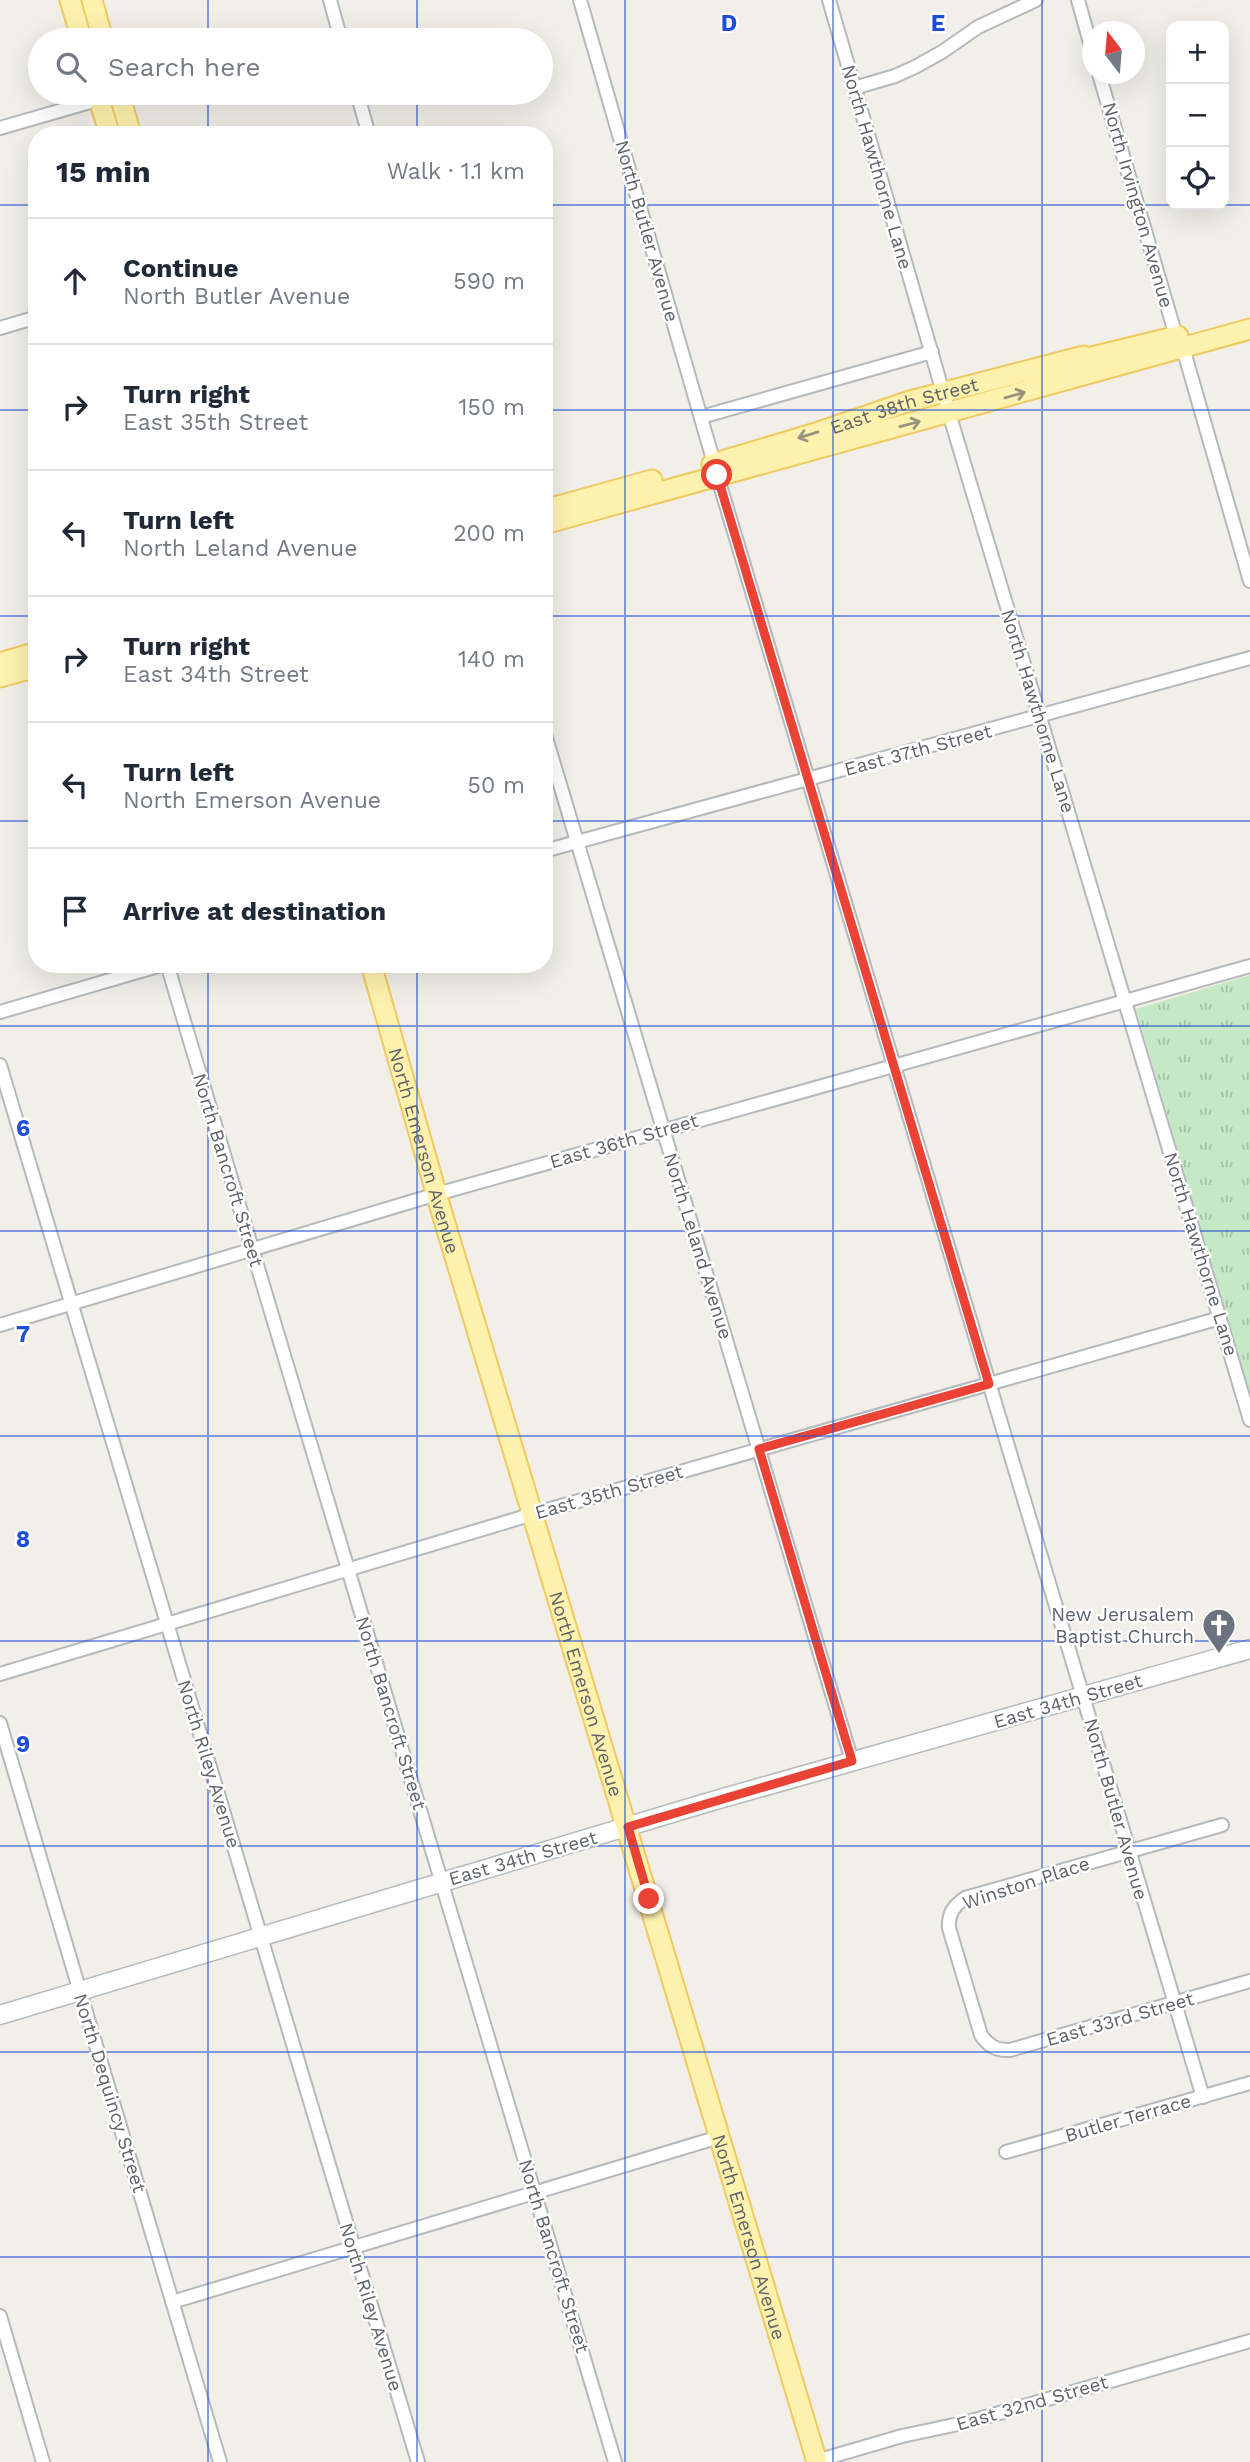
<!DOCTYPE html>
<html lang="en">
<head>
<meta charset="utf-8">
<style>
  body { margin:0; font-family:"Work Sans",sans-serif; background:#f2f2f3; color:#1f2937 }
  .controls { position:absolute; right:21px; top:21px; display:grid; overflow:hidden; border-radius:14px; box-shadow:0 7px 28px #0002 }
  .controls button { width:63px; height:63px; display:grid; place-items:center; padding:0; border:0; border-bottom:2px solid #e0e1e3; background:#fff; color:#1f2937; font:35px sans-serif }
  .compass { position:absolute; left:1082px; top:21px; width:63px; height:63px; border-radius:50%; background:#fff; box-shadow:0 7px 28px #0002; rotate:344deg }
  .stop { position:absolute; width:21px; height:21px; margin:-16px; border:5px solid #ea4335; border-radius:50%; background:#fff }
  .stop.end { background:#ea4335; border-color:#fff; box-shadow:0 2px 7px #0008 }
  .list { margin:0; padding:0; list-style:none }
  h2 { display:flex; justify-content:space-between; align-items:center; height:91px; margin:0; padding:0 28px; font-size:30px }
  h2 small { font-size:23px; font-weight:400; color:#747a83 }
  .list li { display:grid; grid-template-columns:46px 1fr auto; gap:21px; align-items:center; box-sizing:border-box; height:126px; padding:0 28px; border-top:2px solid #e0e1e3 }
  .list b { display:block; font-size:26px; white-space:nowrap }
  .list p { margin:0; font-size:23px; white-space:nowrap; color:#747a83 }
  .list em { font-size:23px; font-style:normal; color:#747a83 }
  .icon { flex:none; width:38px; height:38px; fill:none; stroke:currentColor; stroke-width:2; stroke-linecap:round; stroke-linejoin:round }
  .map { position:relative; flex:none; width:1250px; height:2462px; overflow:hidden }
  .search { position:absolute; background:#fff; box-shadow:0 7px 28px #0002; left:28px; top:28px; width:525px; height:77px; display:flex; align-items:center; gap:18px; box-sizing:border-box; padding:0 24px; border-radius:38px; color:#747a83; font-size:26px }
  .panel { position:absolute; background:#fff; box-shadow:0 7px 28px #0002; left:28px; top:126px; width:525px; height:847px; border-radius:28px }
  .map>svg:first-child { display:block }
</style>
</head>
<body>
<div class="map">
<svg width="1250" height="2462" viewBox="0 0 1250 2462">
  <defs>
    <pattern id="park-tufts" width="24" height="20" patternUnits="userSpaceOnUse" patternTransform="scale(1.75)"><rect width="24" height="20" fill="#c5e8c5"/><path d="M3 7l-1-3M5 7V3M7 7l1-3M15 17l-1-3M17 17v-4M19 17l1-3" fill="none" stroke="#a3c0a4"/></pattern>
  </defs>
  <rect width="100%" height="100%" fill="#f1efe8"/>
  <path fill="url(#park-tufts)" d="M1250 975V1394L1136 1009Z"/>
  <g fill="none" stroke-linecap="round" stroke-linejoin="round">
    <defs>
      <g id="minor">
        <path d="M330 0 341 40"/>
        <path d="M580 0 714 463"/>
        <path d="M829 0 949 413 1250 1420"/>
        <path d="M1078 0 1092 50"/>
        <path d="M1099 74 1176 336"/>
        <path d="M854 88 895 76 915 67 942 52 978 27 1036 0"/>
        <path d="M357 93 369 135"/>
        <path d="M0 128 104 98"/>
        <path d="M0 328 37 317"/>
        <path d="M1183 348 1250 581"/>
        <path d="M701 417 932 352"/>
        <path d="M717 475 1203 2097"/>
        <path d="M544 731 852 1761"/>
        <path d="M544 851 1250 658"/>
        <path d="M167 964 615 2462"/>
        <path d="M0 1012 165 964"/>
        <path d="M0 1065 418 2462"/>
        <path d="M0 1325 437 1194 1250 966"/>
        <path d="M0 1674 533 1514 1220 1318"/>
        <path d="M0 1723 220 2462"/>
        <path d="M1222 1825 965 1898C954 1906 948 1913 949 1928L981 2035C988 2046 997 2051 1010 2050L1250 1981"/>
        <path d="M1006 2152 1250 2083"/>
        <path d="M172 2302 719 2137"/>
        <path d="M0 2316 43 2462"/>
        <path d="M813 2462 902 2436 968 2422 1250 2341"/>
      </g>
      <path id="secondary" d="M0 2015 709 1802 1250 1649"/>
      <g id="primary">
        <path d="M70 0 82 40"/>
        <path d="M92 0 103 40"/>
        <path d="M97 93 110 135"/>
        <path d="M119 93 131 135"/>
        <path d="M1079 359 1075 361 1178 336"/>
        <path id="s1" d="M712 464 819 432 910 401 1084 356"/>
        <path d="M544 510 652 480"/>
        <path d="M544 524 1250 329"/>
        <path d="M0 663 37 652"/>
        <path d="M0 677 37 667"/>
        <path id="s2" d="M371 964 441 1210 817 2462"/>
      </g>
    </defs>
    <use href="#minor" stroke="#b5b8bc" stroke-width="16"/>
    <use href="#secondary" stroke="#b6babf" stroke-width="21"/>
    <use href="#primary" stroke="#f2c960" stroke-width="23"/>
    <use href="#minor" stroke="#fff" stroke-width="12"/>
    <use href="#secondary" stroke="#fff" stroke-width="18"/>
    <use href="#primary" stroke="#fff2af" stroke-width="19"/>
  </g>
  <defs><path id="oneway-shaft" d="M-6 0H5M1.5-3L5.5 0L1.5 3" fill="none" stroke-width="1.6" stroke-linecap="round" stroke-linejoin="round" transform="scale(1.75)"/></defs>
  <g stroke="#979581">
    <use href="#oneway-shaft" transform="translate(1015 395) rotate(-16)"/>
    <use href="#oneway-shaft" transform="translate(910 424) rotate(-15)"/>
    <use href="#oneway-shaft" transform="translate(808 435) rotate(163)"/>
  </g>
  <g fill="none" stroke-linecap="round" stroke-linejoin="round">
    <path stroke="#ea4335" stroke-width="9" d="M649 1899 628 1827 852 1761 759 1449 989 1384 717 475"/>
  </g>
  <path fill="none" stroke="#1d4ed8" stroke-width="2" stroke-opacity="0.55" d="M208 0V40M417 0V40M625 0V2462M833 0V2462M1042 0V2462M208 93V135M417 93V135M0 205H37M544 205H1250M0 410H37M544 410H1250M0 616H37M544 616H1250M0 821H37M544 821H1250M208 964V2462M417 964V2462M0 1026H1250M0 1231H1250M0 1436H1250M0 1641H1250M0 1846H1250M0 2052H1250M0 2257H1250"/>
  <defs>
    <symbol id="church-pin" viewBox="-11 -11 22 30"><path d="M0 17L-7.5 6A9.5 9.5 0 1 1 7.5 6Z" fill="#6b7280" stroke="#fff"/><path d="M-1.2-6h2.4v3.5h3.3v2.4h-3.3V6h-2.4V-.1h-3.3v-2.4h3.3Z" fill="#fff"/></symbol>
  </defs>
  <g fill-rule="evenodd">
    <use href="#church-pin" x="1200" y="1606" width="38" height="52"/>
  </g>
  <g text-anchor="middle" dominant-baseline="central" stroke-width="5" stroke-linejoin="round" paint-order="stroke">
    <g font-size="19" fill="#5f6368" stroke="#fff">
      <text transform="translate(877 167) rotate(74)">North Hawthorne Lane</text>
      <text transform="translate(1138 205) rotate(74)">North Irvington Avenue</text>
      <text transform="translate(647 231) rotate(74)">North Butler Avenue</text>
      <text stroke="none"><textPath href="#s1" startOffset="201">East 38th Street</textPath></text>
      <text transform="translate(1038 711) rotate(73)">North Hawthorne Lane</text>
      <text transform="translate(918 750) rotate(-15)">East 37th Street</text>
      <text transform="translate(624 1141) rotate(-16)">East 36th Street</text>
      <text stroke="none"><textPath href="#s2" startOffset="194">North Emerson Avenue</textPath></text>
      <text transform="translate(228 1170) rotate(73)">North Bancroft Street</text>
      <text transform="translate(698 1246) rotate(73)">North Leland Avenue</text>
      <text transform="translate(1201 1254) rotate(73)">North Hawthorne Lane</text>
      <text transform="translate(609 1492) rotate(-16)">East 35th Street</text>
      <text stroke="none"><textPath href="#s2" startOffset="761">North Emerson Avenue</textPath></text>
      <text transform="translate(1068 1701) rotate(-16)">East 34th Street</text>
      <text transform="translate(391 1713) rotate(73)">North Bancroft Street</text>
      <text transform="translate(209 1764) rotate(73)">North Riley Avenue</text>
      <text transform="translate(1116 1809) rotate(74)">North Butler Avenue</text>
      <text transform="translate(523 1858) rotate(-16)">East 34th Street</text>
      <text transform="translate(1026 1883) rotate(-18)">Winston Place</text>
      <text transform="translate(1120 2019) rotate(-16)">East 33rd Street</text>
      <text transform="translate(110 2093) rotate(73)">North Dequincy Street</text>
      <text transform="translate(1128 2118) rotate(-16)">Butler Terrace</text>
      <text stroke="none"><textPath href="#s2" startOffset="1328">North Emerson Avenue</textPath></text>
      <text transform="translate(554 2256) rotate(73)">North Bancroft Street</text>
      <text transform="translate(371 2307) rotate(73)">North Riley Avenue</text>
      <text transform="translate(1032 2403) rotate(-16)">East 32nd Street</text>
    </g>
    <g font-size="19" fill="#5b616d" stroke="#fff" text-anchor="end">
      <text x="1194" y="1614">New Jerusalem<tspan x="1194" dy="22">Baptist Church</tspan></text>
    </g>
  </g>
  <g font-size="23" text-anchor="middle" font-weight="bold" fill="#1d4ed8" stroke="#fff" stroke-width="5" stroke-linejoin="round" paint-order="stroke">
    <text x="729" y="31">D</text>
    <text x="938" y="31">E</text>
    <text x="23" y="1136">6</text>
    <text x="23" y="1342">7</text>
    <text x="23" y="1547">8</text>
    <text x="23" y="1752">9</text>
  </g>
</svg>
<div class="controls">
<button>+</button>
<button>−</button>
<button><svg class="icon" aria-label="locate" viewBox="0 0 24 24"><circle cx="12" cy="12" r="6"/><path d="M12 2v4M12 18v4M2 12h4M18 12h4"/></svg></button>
</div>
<svg class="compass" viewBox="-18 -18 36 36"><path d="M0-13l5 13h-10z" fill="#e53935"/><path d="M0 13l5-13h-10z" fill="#747a83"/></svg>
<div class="stop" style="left:717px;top:475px"></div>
<div class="stop end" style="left:649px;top:1899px"></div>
<div class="search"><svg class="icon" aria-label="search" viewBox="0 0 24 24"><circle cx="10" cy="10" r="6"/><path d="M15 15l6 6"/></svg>Search here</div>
<section class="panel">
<h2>15 min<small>Walk · 1.1 km</small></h2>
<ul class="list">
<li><svg class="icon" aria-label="ahead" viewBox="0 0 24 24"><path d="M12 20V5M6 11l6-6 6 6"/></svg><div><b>Continue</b><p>North Butler Avenue</p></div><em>590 m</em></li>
<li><svg class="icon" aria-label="right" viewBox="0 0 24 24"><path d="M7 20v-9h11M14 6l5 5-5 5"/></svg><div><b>Turn right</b><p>East 35th Street</p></div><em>150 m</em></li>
<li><svg class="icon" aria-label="left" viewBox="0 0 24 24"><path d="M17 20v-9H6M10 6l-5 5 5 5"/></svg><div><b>Turn left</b><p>North Leland Avenue</p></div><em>200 m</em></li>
<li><svg class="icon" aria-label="right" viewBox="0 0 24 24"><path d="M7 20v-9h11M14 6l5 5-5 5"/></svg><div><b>Turn right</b><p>East 34th Street</p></div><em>140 m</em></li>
<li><svg class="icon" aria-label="left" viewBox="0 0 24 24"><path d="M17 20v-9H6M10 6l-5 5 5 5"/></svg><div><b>Turn left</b><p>North Emerson Avenue</p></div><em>50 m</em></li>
<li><svg class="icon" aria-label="arrive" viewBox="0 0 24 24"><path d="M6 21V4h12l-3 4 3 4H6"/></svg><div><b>Arrive at destination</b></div></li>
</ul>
</section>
</div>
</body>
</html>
